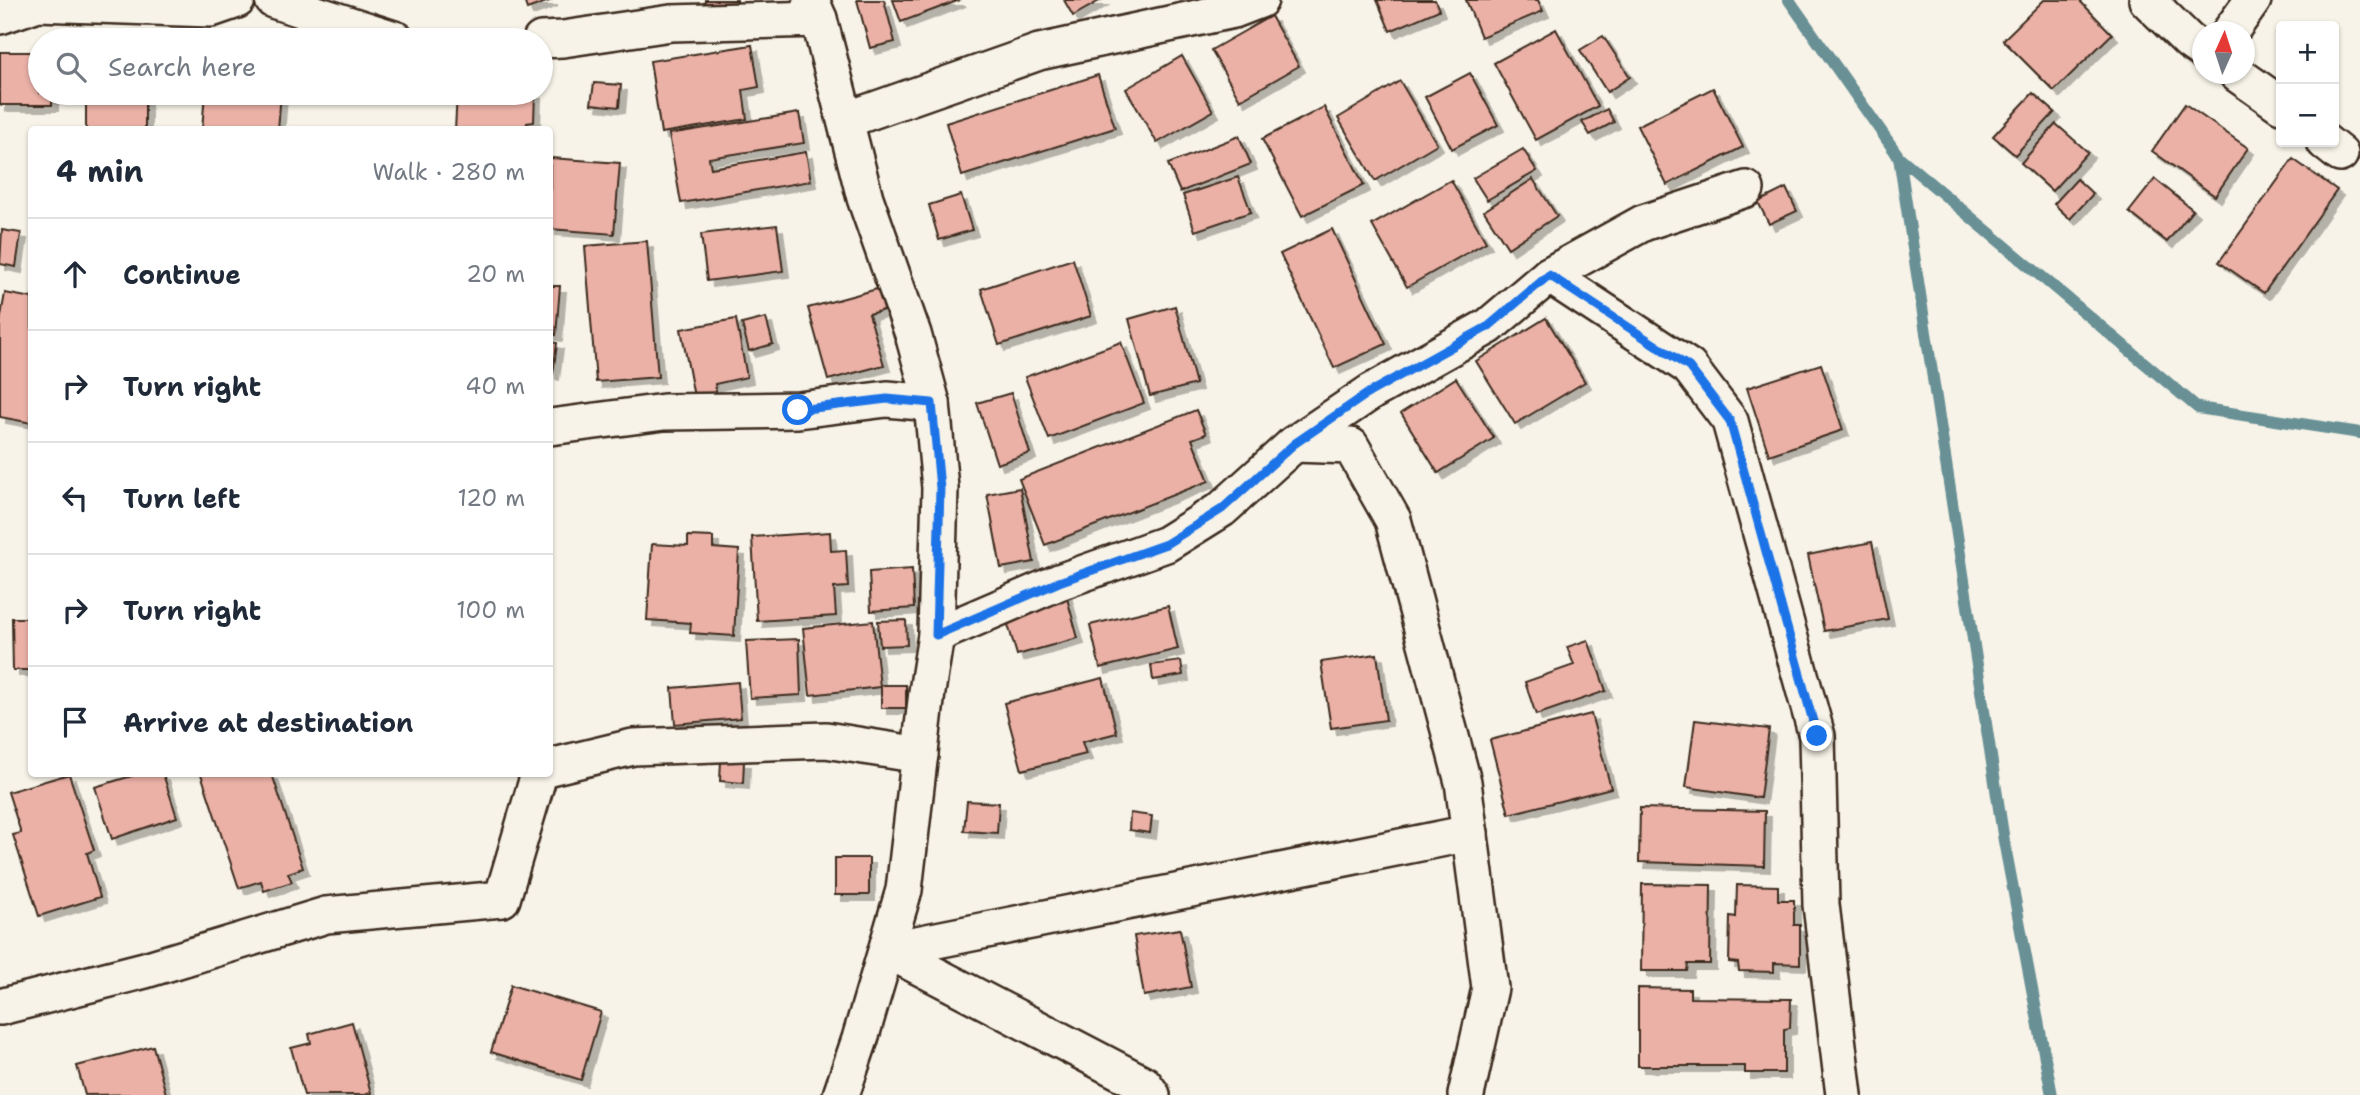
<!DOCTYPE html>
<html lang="en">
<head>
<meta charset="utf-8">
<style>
  body { margin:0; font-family:"Shantell Sans",sans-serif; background:#f2f2f3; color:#1f2937 }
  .controls { position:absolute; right:21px; top:21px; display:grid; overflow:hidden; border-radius:7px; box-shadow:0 2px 5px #0004 }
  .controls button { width:63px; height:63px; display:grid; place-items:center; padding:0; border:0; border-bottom:2px solid #e0e1e3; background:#fff; color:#1f2937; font:35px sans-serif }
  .compass { position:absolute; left:2192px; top:21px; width:63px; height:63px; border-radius:50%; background:#fff; box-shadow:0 2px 5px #0004; rotate:3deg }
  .stop { position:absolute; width:21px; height:21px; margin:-16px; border:5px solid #1a73e8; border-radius:50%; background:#fff }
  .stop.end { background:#1a73e8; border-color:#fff; box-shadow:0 2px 7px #0008 }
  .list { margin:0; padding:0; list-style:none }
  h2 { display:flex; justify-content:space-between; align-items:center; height:91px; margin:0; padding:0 28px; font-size:30px }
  h2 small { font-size:23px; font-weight:400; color:#747a83 }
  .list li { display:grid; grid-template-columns:46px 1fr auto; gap:21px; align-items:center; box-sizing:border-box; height:112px; padding:0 28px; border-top:2px solid #e0e1e3 }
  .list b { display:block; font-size:26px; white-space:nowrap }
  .list em { font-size:23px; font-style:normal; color:#747a83 }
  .icon { flex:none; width:38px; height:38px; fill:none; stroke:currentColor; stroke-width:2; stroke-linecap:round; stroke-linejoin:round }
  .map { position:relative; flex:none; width:2360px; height:1095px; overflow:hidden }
  .search { position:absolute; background:#fff; box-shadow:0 2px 5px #0004; left:28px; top:28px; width:525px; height:77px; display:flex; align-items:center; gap:18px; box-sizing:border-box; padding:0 24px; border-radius:38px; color:#747a83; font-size:26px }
  .panel { position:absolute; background:#fff; box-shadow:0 2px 5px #0004; left:28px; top:126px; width:525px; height:651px; border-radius:7px }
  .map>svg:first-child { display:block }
</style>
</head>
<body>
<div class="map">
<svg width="2360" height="1095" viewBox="0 0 2360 1095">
  <defs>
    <filter id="shadow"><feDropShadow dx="6" dy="6" stdDeviation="0" flood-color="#0004"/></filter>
  </defs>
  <rect width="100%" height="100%" fill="#f7f3e8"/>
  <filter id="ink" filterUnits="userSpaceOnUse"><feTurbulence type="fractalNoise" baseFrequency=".0143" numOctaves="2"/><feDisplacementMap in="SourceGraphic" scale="14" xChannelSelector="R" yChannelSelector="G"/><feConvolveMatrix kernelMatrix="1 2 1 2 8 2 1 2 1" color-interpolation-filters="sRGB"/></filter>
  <g filter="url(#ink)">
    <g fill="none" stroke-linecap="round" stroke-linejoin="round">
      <g stroke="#689095" stroke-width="12">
        <path d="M1789 0 1899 157 2198 408 2360 433"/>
        <path d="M1899 157 2004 841 2052 1095"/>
      </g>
    </g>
    <g fill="#ebb1a7" stroke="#3b2a1e" stroke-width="2" filter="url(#shadow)">
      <path d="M524 0H552L527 9Z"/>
      <path d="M705 0H737V9L704 8Z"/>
      <path d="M857 0H884L895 42 870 48Z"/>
      <path d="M893 0H960L901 22Z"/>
      <path d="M1064 0H1101L1073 16Z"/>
      <path d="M1377 0H1435L1439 10 1390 31Z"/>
      <path d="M1466 0H1538L1543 11 1481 37Z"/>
      <path d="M2044 0H2079L2112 34 2054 91 2003 40Z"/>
      <path d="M1271 16 1299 66 1240 100 1211 50Z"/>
      <path d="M1556 29 1598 106 1536 140 1494 63Z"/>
      <path d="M1603 36 1630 77 1607 92 1580 50Z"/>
      <path d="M752 45 759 87 743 90 747 119 661 133 650 61Z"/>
      <path d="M0 52H40V93H52V105H0Z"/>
      <path d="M1182 56 1213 111 1157 143 1126 89Z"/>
      <path d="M1470 73 1498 125 1452 149 1425 97Z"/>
      <path d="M1098 75 1115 128 962 176 946 123Z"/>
      <path d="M1400 81 1437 144 1375 181 1338 118Z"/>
      <path d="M594 83 621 85 619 107 591 104Z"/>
      <path d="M1713 88 1743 147 1667 185 1637 126Z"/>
      <rect x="86" y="93" width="59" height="37"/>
      <path d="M205 93H281L278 130H202Z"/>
      <path d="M457 93H535L534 122 527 123 526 130H455Z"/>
      <path d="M2033 93 2055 112 2015 155 1993 136Z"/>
      <path d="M2185 104 2248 148 2215 196 2152 151Z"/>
      <path d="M1324 107 1364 185 1302 216 1262 139Z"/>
      <path d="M1607 109 1614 122 1590 135 1582 122Z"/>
      <path d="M799 113 804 143 709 158 711 168 806 152 811 181 681 203 669 134Z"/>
      <path d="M2056 124 2088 152 2052 191 2021 163Z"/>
      <path d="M1239 136 1251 164 1180 192 1168 164Z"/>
      <path d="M1523 149 1537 171 1487 200 1473 178Z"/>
      <path d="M550 158 620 163 614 234 550 229Z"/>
      <path d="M2293 159 2337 190 2264 293 2219 262Z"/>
      <path d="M1238 177 1251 212 1195 231 1183 195Z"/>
      <path d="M1533 179 1557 216 1508 248 1484 211Z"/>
      <path d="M2077 179 2093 194 2070 219 2054 204Z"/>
      <path d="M2155 179 2193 210 2167 242 2129 212Z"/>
      <path d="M1451 180 1486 242 1407 287 1372 225Z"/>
      <path d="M1786 188 1797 211 1769 224 1758 202Z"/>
      <path d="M961 195 972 230 939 240 929 205Z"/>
      <path d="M777 225 783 271 707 281 701 234Z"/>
      <path d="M1332 229 1386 344 1334 368 1280 254Z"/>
      <path d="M2 230 21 233 16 267 0 264Z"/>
      <path d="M647 241 658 377 596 382 585 246Z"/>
      <path d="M1073 259 1091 316 999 345 981 289Z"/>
      <path d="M550 286H560L556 335 550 334Z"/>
      <path d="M888 286 895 307 869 314 884 365 828 380 808 308Z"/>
      <path d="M5 293 32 298V423L0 417V322Z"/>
      <path d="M1175 306 1196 384 1150 396 1129 319Z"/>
      <path d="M766 318 773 344 749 351 742 324Z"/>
      <path d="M1546 318 1585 382 1515 424 1476 361Z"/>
      <path d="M736 319 747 377 715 384 717 398 695 402 681 329Z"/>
      <path d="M550 342 557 343 553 374 550 373Z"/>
      <path d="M1121 342 1144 403 1049 439 1025 377Z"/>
      <path d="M1821 364 1843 430 1769 455 1747 388Z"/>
      <path d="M1456 378 1494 438 1438 473 1401 413Z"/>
      <path d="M1011 393 1030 453 997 464 977 403Z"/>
      <path d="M1196 410 1206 434 1192 439 1209 481 1045 545 1019 479Z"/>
      <path d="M1020 488 1034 562 1001 568 987 494Z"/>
      <path d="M830 532 831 551 846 550 848 587 834 588 836 616 757 621 752 537Z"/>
      <path d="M688 536 713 537V548L739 550 734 636 690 633 691 623 647 620 652 544 688 546Z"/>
      <path d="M1872 542 1888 619 1824 631 1808 555Z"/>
      <path d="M912 569 914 608 871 611 869 572Z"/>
      <path d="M1065 591 1078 638 1017 655 1003 608Z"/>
      <path d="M1168 606 1178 649 1100 668 1090 625Z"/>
      <path d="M12 618H32V670H13Z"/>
      <path d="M906 620 907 645 880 646 878 621Z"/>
      <path d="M873 621 880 687 810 695 803 628Z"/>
      <path d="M799 639 801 695 750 698 746 641Z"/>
      <path d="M1588 640 1606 691 1536 715 1525 682 1574 665 1567 647Z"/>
      <path d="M1377 654 1386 720 1331 728 1321 662Z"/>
      <path d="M1181 661 1183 675 1153 680 1151 665Z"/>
      <path d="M1103 678 1117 733 1082 742 1086 754 1022 770 1004 703Z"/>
      <path d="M738 682 741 718 675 724 672 688Z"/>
      <rect x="881" y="685" width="25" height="23"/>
      <path d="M1591 714 1611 788 1509 814 1490 740Z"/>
      <path d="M1695 720 1769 729 1760 798 1686 787Z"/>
      <path d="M721 760 744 761 743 783 720 781Z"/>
      <path d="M69 774 94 850 87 853 100 897 39 916 13 835 21 833 8 792Z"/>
      <path d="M138 774H163L177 817 112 839 95 787Z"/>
      <path d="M201 774H272L303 868 288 873 292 882 264 891 261 881 239 888Z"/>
      <path d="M967 801 999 803 997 833 964 831Z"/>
      <path d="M1640 808 1765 811 1764 866 1639 862Z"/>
      <path d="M1130 813 1152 816 1150 833 1129 830Z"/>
      <rect x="835" y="858" width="34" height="37"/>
      <path d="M1642 884 1711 885 1710 964H1688L1687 971H1641Z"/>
      <path d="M1737 885 1778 886V900H1794V925H1800V964L1774 963V972L1739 971 1738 963 1729 962 1730 916 1736 917Z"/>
      <path d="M1180 929 1191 987 1144 996 1134 936Z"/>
      <path d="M511 985 601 1012 581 1080 491 1052Z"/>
      <path d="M1638 988 1690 989V998L1791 999 1790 1028 1784 1029V1073H1745V1066H1638Z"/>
      <path d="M352 1022 371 1093 364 1095H304L291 1048 311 1043 309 1034Z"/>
      <path d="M153 1046 166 1094 85 1095 77 1066Z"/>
    </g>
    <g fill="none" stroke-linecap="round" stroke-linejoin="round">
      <defs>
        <g id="street">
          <path d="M273 0 397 40"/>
          <path d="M811 0 819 19 865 198 913 334 932 403 940 488 936 635 927 692 904 890 860 1039 841 1095"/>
          <path d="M2147 0 2189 41 2202 50"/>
          <path d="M0 16 38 3 211 9 237 0"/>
          <path d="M2230 32 2253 0"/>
          <path d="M541 40 563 39 671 23 819 19"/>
          <path d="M2237 74 2281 105"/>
          <path d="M846 120 1039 52 1234 10 1260 0"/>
          <path d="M2325 142 2340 154"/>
          <path d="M1549 275 1689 367 1730 421 1817 736 1821 905 1844 1095"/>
          <path d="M550 427 664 412 798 410 887 399 932 403"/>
          <path d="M1294 444 1351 446 1393 520 1463 782 1490 988 1466 1095"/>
          <path d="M936 635 1059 582 1166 544 1222 509 1294 444 1371 392 1489 326 1549 275 1643 223 1746 189"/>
          <path d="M550 767 633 747 826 740 920 755"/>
          <path d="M0 1007 145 970 326 915 502 899 539 774"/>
          <path d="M1152 1095 1144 1084 887 950 1470 833"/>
        </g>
      </defs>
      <use href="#street" stroke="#3b2a1e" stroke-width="40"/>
      <use href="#street" stroke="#f7f3e8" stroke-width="35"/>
    </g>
  </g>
  <g fill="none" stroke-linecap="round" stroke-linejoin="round" filter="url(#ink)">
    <path stroke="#1a73e8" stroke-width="9" d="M798 410 887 399 932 403 940 488 936 635 1059 582 1166 544 1222 509 1294 444 1370 392 1489 326 1549 275 1689 367 1730 421 1817 736"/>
  </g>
</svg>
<div class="controls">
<button>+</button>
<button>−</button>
</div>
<svg class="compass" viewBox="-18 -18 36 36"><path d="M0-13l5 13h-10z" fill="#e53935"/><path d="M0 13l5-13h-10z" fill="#747a83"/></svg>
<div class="stop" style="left:798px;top:410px"></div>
<div class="stop end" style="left:1817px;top:736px"></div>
<div class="search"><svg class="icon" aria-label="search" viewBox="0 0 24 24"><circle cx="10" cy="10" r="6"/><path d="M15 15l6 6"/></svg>Search here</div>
<section class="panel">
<h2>4 min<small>Walk · 280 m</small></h2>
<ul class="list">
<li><svg class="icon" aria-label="ahead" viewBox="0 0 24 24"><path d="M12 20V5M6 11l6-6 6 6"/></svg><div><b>Continue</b></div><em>20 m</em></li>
<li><svg class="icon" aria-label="right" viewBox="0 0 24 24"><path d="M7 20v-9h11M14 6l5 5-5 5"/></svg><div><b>Turn right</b></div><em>40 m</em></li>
<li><svg class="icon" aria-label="left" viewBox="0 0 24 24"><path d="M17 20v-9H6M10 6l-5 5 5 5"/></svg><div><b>Turn left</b></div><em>120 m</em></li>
<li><svg class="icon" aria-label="right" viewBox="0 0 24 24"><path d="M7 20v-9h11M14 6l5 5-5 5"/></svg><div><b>Turn right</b></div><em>100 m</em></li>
<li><svg class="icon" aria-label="arrive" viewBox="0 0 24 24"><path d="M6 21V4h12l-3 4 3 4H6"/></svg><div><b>Arrive at destination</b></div></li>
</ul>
</section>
</div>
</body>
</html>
